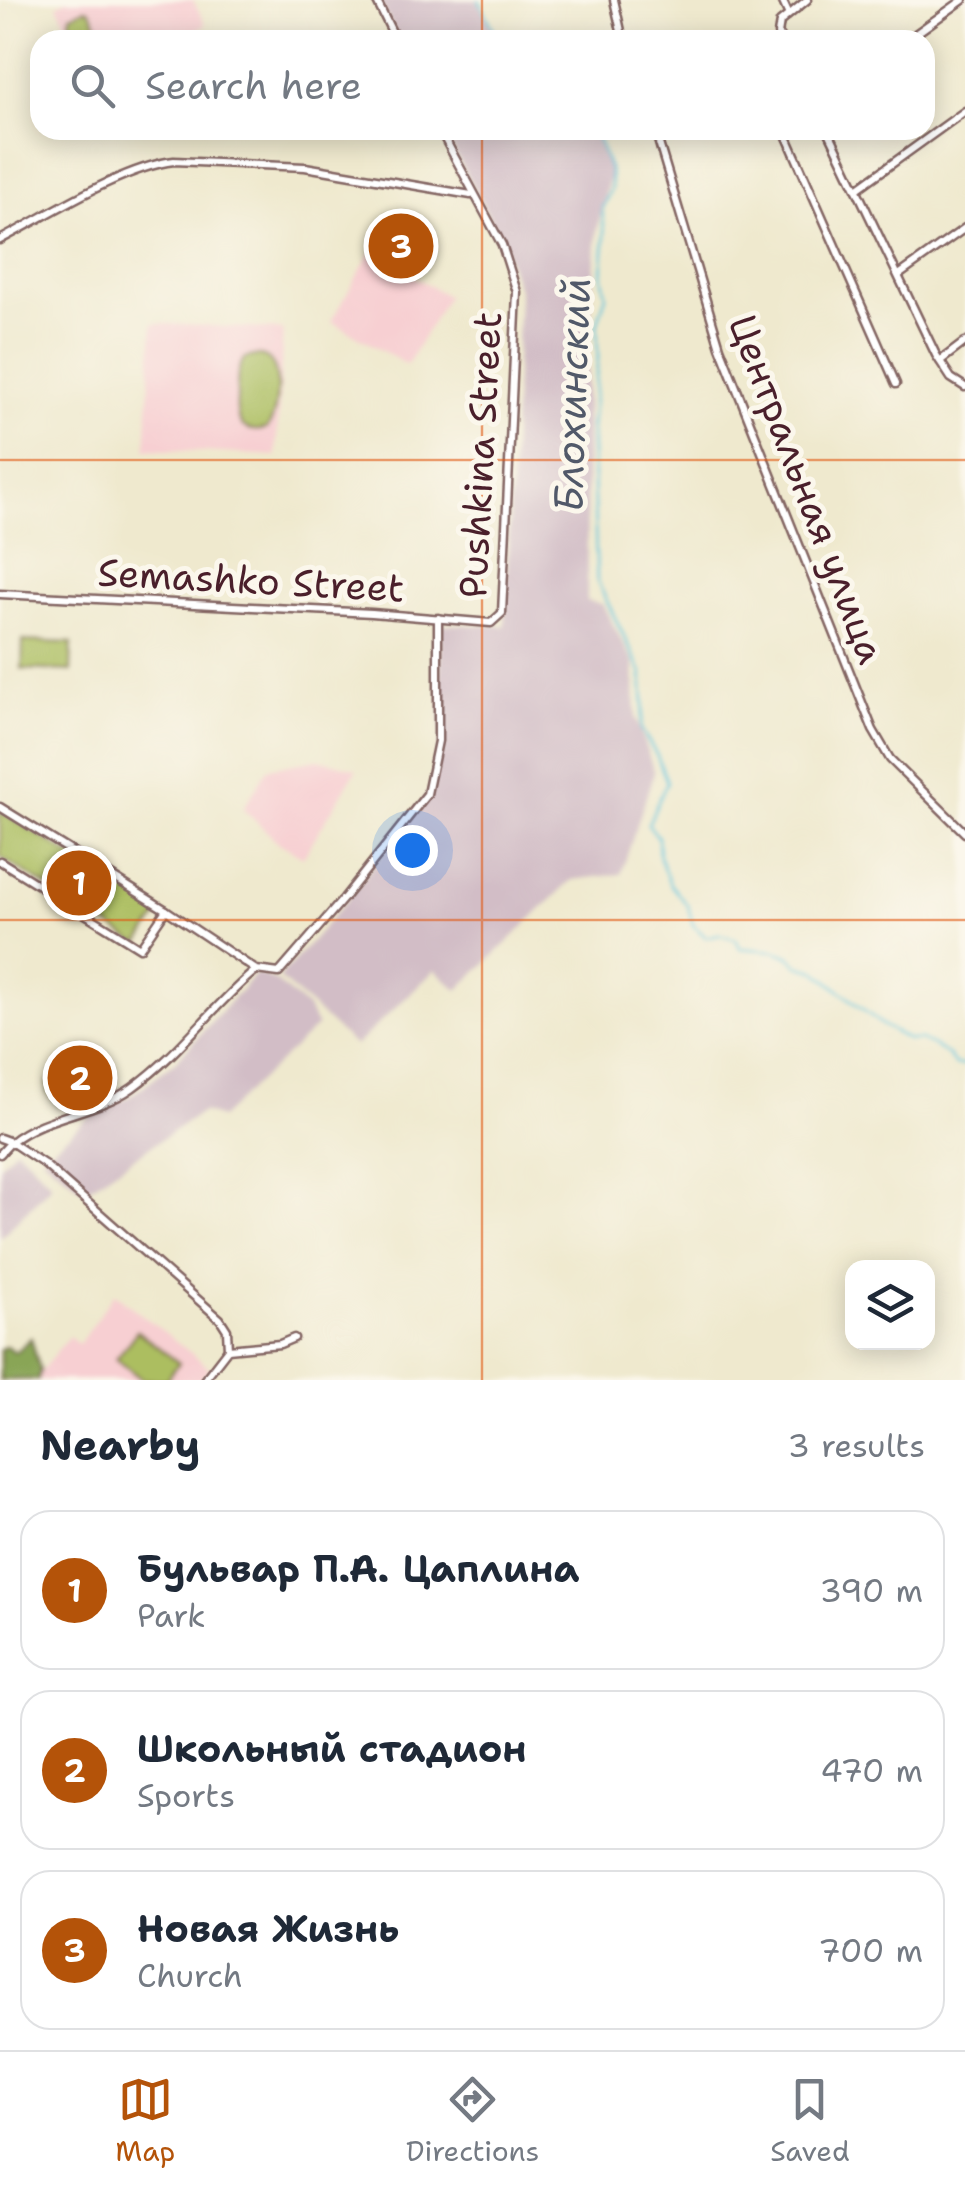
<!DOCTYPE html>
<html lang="en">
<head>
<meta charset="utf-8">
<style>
  body { margin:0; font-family:"Shantell Sans",sans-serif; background:#f2f2f3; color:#1f2937 }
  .controls { position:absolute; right:30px; bottom:30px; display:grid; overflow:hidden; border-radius:20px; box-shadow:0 5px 25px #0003 }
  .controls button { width:90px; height:90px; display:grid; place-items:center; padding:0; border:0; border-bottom:2px solid #e0e1e3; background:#fff; color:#1f2937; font:50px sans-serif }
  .you { position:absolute; left:412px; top:850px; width:35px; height:35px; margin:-25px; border:8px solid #fff; border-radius:50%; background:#1a73e8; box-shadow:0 0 0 15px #1a73e833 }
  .badge { display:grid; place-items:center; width:65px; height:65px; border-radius:50%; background:#b45309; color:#fff; font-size:32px; font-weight:700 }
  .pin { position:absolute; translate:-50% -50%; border:5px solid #fff; box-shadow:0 2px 10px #0006 }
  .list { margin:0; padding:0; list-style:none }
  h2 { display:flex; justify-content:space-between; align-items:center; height:130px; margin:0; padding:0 40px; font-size:42px }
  h2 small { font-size:32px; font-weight:400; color:#747a83 }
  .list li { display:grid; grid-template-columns:65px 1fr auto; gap:30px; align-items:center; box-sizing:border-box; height:160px; margin:0 20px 20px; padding:0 20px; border:2px solid #e0e1e3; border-radius:30px }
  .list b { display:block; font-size:38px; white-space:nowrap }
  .list p { margin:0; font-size:32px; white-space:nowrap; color:#747a83 }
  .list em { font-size:32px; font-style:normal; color:#747a83 }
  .icon { flex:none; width:55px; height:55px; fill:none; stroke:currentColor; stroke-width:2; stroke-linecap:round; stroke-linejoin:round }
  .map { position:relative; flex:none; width:965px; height:1380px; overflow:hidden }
  .search { position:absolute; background:#fff; box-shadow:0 5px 25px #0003; left:30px; right:30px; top:30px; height:110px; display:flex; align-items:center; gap:25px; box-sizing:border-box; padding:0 35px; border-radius:30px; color:#747a83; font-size:38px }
  .sheet { height:670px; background:#fff }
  nav { display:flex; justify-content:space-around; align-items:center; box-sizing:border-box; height:140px; border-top:2px solid #e0e1e3; background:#fff; font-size:28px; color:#747a83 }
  nav a { display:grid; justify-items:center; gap:5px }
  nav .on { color:#b45309 }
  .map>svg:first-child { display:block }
</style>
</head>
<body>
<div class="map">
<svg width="965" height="1380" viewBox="0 0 965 1380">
  <rect width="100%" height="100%" fill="#fbf7ec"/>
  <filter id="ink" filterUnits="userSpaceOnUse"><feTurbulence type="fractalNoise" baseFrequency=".01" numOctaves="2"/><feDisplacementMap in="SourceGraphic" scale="20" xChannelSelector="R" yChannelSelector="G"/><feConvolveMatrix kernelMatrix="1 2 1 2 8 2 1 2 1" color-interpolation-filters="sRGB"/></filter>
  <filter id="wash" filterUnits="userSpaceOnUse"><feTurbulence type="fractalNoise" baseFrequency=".0048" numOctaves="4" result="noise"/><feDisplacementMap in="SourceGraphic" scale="40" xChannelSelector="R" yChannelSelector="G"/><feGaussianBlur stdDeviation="2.25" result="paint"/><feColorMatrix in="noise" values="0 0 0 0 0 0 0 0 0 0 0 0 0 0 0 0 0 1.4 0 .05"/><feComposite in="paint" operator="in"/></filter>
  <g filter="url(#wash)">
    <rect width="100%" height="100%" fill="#efe9ce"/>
    <g fill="#f7cfd2">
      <path d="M67 0H193L206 25 178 40H75L57 5Z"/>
      <path d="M371 252 447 296 407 365 331 321Z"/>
      <path d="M153 323 283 330 276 456 146 449Z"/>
      <path d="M318 759 357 769 303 857 279 843 243 809 268 768Z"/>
      <path d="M114 1293 210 1368 200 1380H34L69 1336 79 1344Z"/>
    </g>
    <g fill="#d2bdc6">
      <path d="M379 0H477L498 40H399Z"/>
      <path d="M443 130H592L611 169 597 230 586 394 587 601 602 604 634 664 636 718 654 772 621 874 572 880 458 990 435 970 355 1046 279 978 347 900 428 793 440 740 441 624 505 626 519 292 503 243Z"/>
      <path d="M256 973 276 981 307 1008 317 1026 220 1118 202 1112 84 1191 42 1157 91 1115 129 1097 175 1062Z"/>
      <path d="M16 1148 52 1184 0 1238V1165Z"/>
    </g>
    <g fill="#acbe61" stroke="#7b6e46" stroke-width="2.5">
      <path d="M84 9 90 10 105 40H79L70 21 71 15Z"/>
      <path d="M258 355C265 358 268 357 272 364 281 376 277 419 266 429 239 435 235 419 237 397 237 382 236 369 245 358Z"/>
      <path d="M23 641 72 643 71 671 22 669Z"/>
      <path d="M0 811 158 909 160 914 140 942H135L0 857Z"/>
      <path d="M95 1055 105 1060 111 1073 102 1086 58 1106 47 1093V1082L86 1056Z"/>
      <path d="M137 1331 179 1363 166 1380H143L116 1359Z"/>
    </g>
    <path fill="#89a557" stroke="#6a6241" stroke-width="2.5" d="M31 1338 40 1370 38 1379 0 1380V1350L6 1346 15 1352Z"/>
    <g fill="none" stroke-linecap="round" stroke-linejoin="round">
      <g stroke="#5ec5db" stroke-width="2.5">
        <path d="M479 0 499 40"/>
        <path d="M594 130 610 172 611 189 602 208 605 239 602 274 606 295 597 325 598 358 591 425 597 581 642 673 644 705 641 729 657 756 667 782 648 824 658 837 659 856 670 884 688 906 693 925 706 937 719 934 736 939 740 948 774 951 790 956 798 965 816 971 882 1025 908 1040H921L935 1047 947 1054 955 1065H965"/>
      </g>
    </g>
  </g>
  <g filter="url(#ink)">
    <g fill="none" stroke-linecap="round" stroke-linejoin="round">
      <defs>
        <g id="minor">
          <path d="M376 0 396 40"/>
          <path d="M614 0 623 40"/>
          <path d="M782 0 788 13"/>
          <path d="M783 40 778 34 780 22 807 0"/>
          <path d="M907 40 963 0"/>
          <path d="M655 130 720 347 873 730 890 759 965 833"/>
          <path d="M784 130 896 384"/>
          <path d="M828 130 936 355 951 378 965 387"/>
          <path d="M857 189 965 111"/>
          <path d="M0 240C48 215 122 167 174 161L305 167 471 195"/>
          <path d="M899 275 965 228"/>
          <path d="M940 361 965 342"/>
          <path d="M0 594 372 613 491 623 502 613 517 292 502 245 440 130"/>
          <path d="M0 807 166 910 140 948 0 861"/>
          <path d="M166 910 256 970 279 973 344 898 427 794 438 741V618"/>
          <path d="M0 1138 11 1142 0 1154"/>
          <path d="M228 1349 227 1330 220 1319 44 1164 11 1142C46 1114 95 1114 132 1088 181 1053 211 1007 256 970"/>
          <path d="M204 1380 228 1349 280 1344 294 1338"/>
        </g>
      </defs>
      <use href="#minor" stroke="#846664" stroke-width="11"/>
      <use href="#minor" stroke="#fff" stroke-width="6"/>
    </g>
  </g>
  <path fill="none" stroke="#e0560e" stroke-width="2.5" stroke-opacity="0.55" d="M482 0V40M482 130V1380M0 460H965M0 920H965"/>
  <g text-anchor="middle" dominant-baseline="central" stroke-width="10" stroke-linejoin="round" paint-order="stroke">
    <g font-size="38" fill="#4a1f2b" stroke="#fbf7ec">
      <text transform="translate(480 455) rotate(-87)">Pushkina Street</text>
      <text transform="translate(807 489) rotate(69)">Центральная улица</text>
      <text transform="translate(251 580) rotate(3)">Semashko Street</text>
    </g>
    <g font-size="40" font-style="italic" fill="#515969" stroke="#fbf7ec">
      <text transform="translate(572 395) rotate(-88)">Блохинский</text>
    </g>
  </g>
</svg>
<div class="controls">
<button><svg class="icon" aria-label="layers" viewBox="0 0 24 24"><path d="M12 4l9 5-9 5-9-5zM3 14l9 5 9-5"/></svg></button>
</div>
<div class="you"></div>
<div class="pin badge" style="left:79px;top:883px">1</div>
<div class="pin badge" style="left:80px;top:1078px">2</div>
<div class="pin badge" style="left:401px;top:246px">3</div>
<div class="search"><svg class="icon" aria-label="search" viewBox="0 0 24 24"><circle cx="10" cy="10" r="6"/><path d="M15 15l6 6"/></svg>Search here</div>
</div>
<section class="sheet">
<h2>Nearby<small>3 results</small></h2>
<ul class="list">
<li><span class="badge">1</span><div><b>Бульвар П.А. Цаплина</b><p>Park</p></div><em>390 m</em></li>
<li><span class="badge">2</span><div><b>Школьный стадион</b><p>Sports</p></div><em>470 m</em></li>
<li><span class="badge">3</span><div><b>Новая Жизнь</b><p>Church</p></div><em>700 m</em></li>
</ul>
</section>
<nav>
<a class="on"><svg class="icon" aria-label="map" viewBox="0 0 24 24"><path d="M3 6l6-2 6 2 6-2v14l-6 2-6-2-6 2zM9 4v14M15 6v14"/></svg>Map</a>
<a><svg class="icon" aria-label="directions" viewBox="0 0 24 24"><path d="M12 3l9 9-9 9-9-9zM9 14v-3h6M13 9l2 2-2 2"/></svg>Directions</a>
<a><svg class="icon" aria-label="saved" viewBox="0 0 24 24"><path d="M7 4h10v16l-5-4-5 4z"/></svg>Saved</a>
</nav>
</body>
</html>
